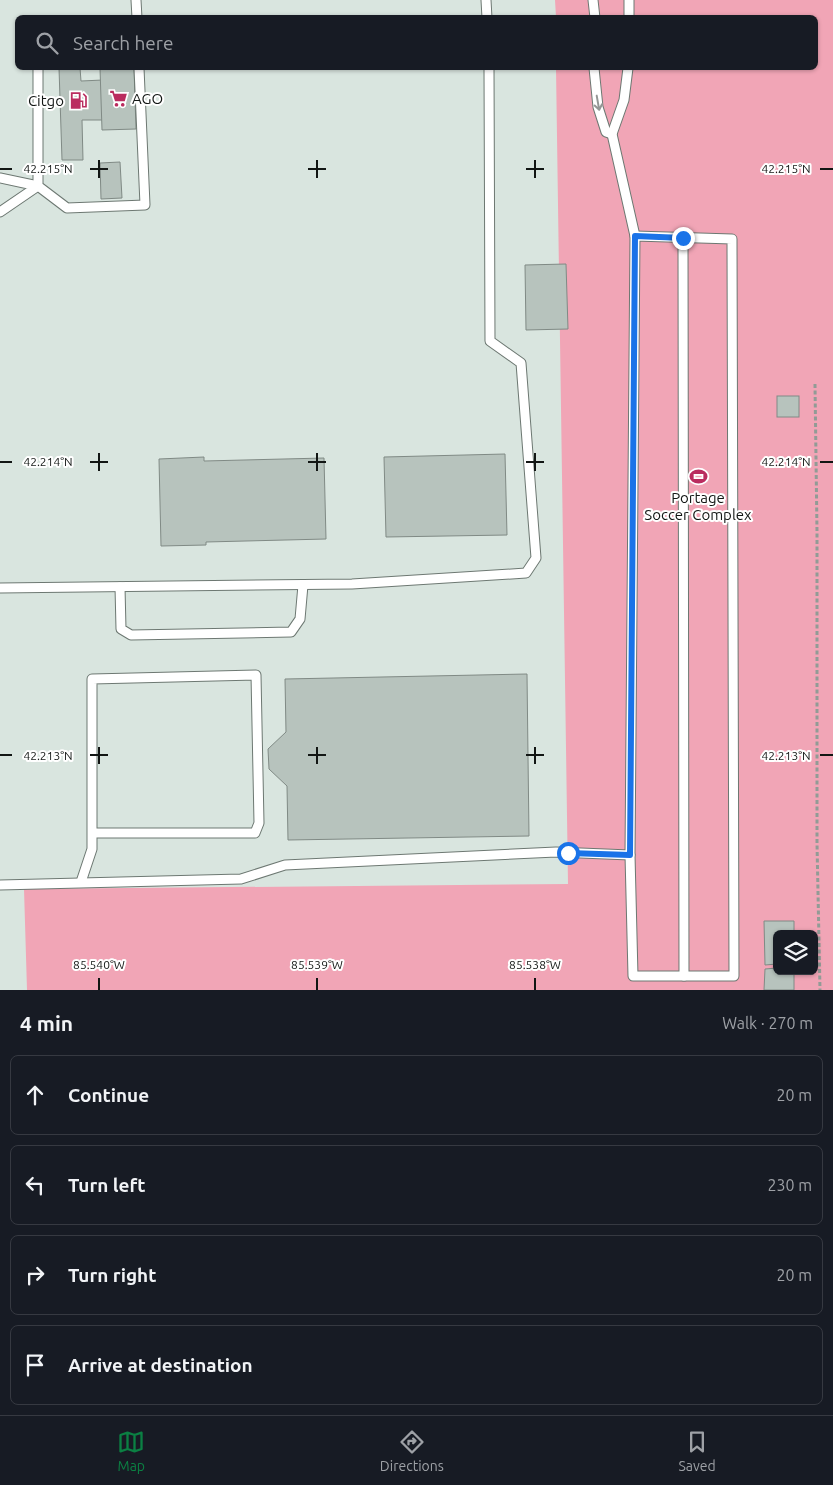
<!DOCTYPE html>
<html lang="en">
<head>
<meta charset="utf-8">
<style>
  body { margin:0; font-family:Ubuntu,sans-serif; background:#20242c; color:#f1f3f6 }
  .controls { position:absolute; right:15px; bottom:15px; display:grid; overflow:hidden; border-radius:8px; box-shadow:0 1px 4px #0004 }
  .controls button { width:45px; height:45px; display:grid; place-items:center; padding:0; border:0; border-bottom:1px solid #363941; background:#171b24; color:#f1f3f6; font:25px sans-serif }
  .stop { position:absolute; width:15px; height:15px; margin:-11px; border:4px solid #1a73e8; border-radius:50%; background:#fff }
  .stop.end { background:#1a73e8; border-color:#fff; box-shadow:0 1px 5px #0008 }
  .list { margin:0; padding:0; list-style:none }
  h2 { display:flex; justify-content:space-between; align-items:center; height:65px; margin:0; padding:0 20px; font-size:21px }
  h2 small { font-size:16px; font-weight:400; color:#9ea1a6 }
  .list li { display:grid; grid-template-columns:32px 1fr auto; gap:15px; align-items:center; box-sizing:border-box; height:80px; margin:0 10px 10px; padding:0 10px; border:1px solid #363941; border-radius:8px }
  .list b { display:block; font-size:19px; white-space:nowrap }
  .list em { font-size:16px; font-style:normal; color:#9ea1a6 }
  .icon { flex:none; width:28px; height:28px; fill:none; stroke:currentColor; stroke-width:2; stroke-linecap:round; stroke-linejoin:round }
  .map { position:relative; flex:none; width:833px; height:990px; overflow:hidden }
  .search { position:absolute; background:#171b24; box-shadow:0 1px 4px #0004; left:15px; right:15px; top:15px; height:55px; display:flex; align-items:center; gap:12px; box-sizing:border-box; padding:0 18px; border-radius:8px; color:#9ea1a6; font-size:19px }
  .sheet { height:425px; background:#171b24 }
  nav { display:flex; justify-content:space-around; align-items:center; box-sizing:border-box; height:70px; border-top:1px solid #363941; background:#171b24; font-size:14px; color:#9ea1a6 }
  nav a { display:grid; justify-items:center; gap:2px }
  nav .on { color:#0b8043 }
  .map>svg:first-child { display:block }
</style>
</head>
<body>
<div class="map">
<svg width="833" height="990" viewBox="0 0 833 990">
  <rect width="100%" height="100%" fill="#d9e5df"/>
  <path fill="#f1a5b6" fill-rule="evenodd" d="M555 0H833V990H27L24 889 568 884 556 68H816V18L556 17ZM777 934H814V971H777Z"/>
  <g fill="#b7c3bd" stroke="#808a85">
    <path d="M59 68H80L81 81 103 80 105 120H82L83 160H62Z"/>
    <path d="M100 68H134L136 129 102 130Z"/>
    <path d="M120 162 122 198 101 199 100 163Z"/>
    <path d="M566 264 568 329 526 330 525 265Z"/>
    <rect x="777" y="396" width="22" height="21"/>
    <path d="M505 454 507 535 386 537 384 457Z"/>
    <path d="M204 457V461L324 458 326 539 206 542V545L161 546 159 459Z"/>
    <path d="M527 674 529 836 288 840 287 786 269 769 268 749 286 732 285 679Z"/>
    <path d="M764 921H794V934H777V964L765 965Z"/>
    <path d="M777 968V971H794V990H764L765 969Z"/>
  </g>
  <g fill="none" stroke-linecap="round" stroke-linejoin="round">
    <defs>
      <g id="lane">
        <path d="M136 0 137 18"/>
        <path d="M486 0 487 18"/>
        <path d="M593 0 595 18"/>
        <path d="M629 18V0"/>
        <path d="M38 68V186L67 208 145 205 139 68"/>
        <path d="M594 68 598 107 606 132 612 134"/>
        <path d="M628 68 624 100 612 134 635 236"/>
        <path d="M0 178 38 186 0 212"/>
        <path d="M635 236 732 239 734 976H633L630 855Z"/>
        <path d="M683 237 684 976"/>
        <path d="M120 587 121 629 131 635 291 632 300 619 303 585"/>
        <path d="M0 588 352 584 526 573 536 558 521 363 490 341 489 68"/>
        <path d="M81 882 92 849V679L256 675 259 823 255 833H92"/>
        <path d="M0 885 241 879 285 865 556 852 630 855"/>
      </g>
    </defs>
    <use href="#lane" stroke="#6d7872" stroke-width="11"/>
    <path stroke="#929b96" stroke-width="3" stroke-dasharray="4 2.5" stroke-linecap="butt" d="M815 384 817 532V843L820 990"/>
    <use href="#lane" stroke="#fff" stroke-width="9"/>
  </g>
  <defs><path id="oneway-shaft" d="M-6 0H5M1.5-3L5.5 0L1.5 3" fill="none" stroke-width="1.6" stroke-linecap="round" stroke-linejoin="round" transform="scale(1.25)"/></defs>
  <use stroke="#949695" href="#oneway-shaft" transform="translate(598 103) rotate(80)"/>
  <g fill="none" stroke-linecap="round" stroke-linejoin="round">
    <path stroke="#1a73e8" stroke-width="6" d="M568 853 630 855 635 236 683 238"/>
  </g>
  <path fill="none" stroke="#121614" stroke-width="2" d="M99 160V178M317 160V178M535 160V178M0 169H12M90 169H108M308 169H326M526 169H544M820 169H833M99 453V471M317 453V471M535 453V471M0 462H12M90 462H108M308 462H326M526 462H544M820 462H833M99 747V764M317 747V764M535 747V764M0 755H12M90 755H108M308 755H326M526 755H544M820 755H833M99 978V990M317 978V990M535 978V990"/>
  <defs>
    <symbol id="supermarket-bare" viewBox="-9 -9 18 18"><path d="M-6-5.5h2.5l.6 2H6L4.5 2H-2.5L-4.4-4H-6ZM-1.5 3.2a1.3 1.3 0 1 0 .1 0ZM3 3.2a1.3 1.3 0 1 0 .1 0Z" fill="#ba2c5f" stroke="#fff" stroke-width="2.5" paint-order="stroke"/></symbol>
    <symbol id="fuel-bare" viewBox="-9 -9 18 18"><path d="M-5.5-6h7V0h2V4h1.3V-2.5L3-4.5l.8-.8L6-3V5H2.5V1h-1V6h-7ZM-4.2-4.7v3.2H.2V-4.7Z" fill="#ba2c5f" stroke="#fff" stroke-width="2.5" paint-order="stroke"/></symbol>
    <symbol id="stadium-bare" viewBox="-9 -9 18 18"><path d="M0-5a6.5 5 0 1 0 0 10a6.5 5 0 1 0 0-10ZM-3.5-1.8h7v3.6h-7Z" fill="#ba2c5f" stroke="#fff" stroke-width="2.5" paint-order="stroke"/></symbol>
  </defs>
  <g fill-rule="evenodd">
    <use href="#supermarket-bare" x="106" y="86" width="25" height="25"/>
    <use href="#fuel-bare" x="66" y="88" width="25" height="25"/>
    <use href="#stadium-bare" x="686" y="464" width="25" height="25"/>
  </g>
  <g text-anchor="middle" dominant-baseline="central" stroke-width="4" stroke-linejoin="round" paint-order="stroke">
    <g font-size="15" fill="#121614" stroke="#fff" text-anchor="start">
      <text x="132" y="98">AGO</text>
      <text x="64" y="100" text-anchor="end">Citgo</text>
      <text x="698" y="497" text-anchor="middle">Portage<tspan x="698" dy="17">Soccer Complex</tspan></text>
    </g>
  </g>
  <g font-size="12" text-anchor="middle" fill="#121614" stroke="#fff" stroke-width="4" stroke-linejoin="round" paint-order="stroke">
    <text x="48" y="173">42.215°N</text>
    <text x="786" y="173">42.215°N</text>
    <text x="48" y="466">42.214°N</text>
    <text x="786" y="466">42.214°N</text>
    <text x="48" y="760">42.213°N</text>
    <text x="786" y="760">42.213°N</text>
    <text x="99" y="969">85.540°W</text>
    <text x="317" y="969">85.539°W</text>
    <text x="535" y="969">85.538°W</text>
  </g>
</svg>
<div class="controls">
<button><svg class="icon" aria-label="layers" viewBox="0 0 24 24"><path d="M12 4l9 5-9 5-9-5zM3 14l9 5 9-5"/></svg></button>
</div>
<div class="stop" style="left:568px;top:853px"></div>
<div class="stop end" style="left:683px;top:238px"></div>
<div class="search"><svg class="icon" aria-label="search" viewBox="0 0 24 24"><circle cx="10" cy="10" r="6"/><path d="M15 15l6 6"/></svg>Search here</div>
</div>
<section class="sheet">
<h2>4 min<small>Walk · 270 m</small></h2>
<ul class="list">
<li><svg class="icon" aria-label="ahead" viewBox="0 0 24 24"><path d="M12 20V5M6 11l6-6 6 6"/></svg><div><b>Continue</b></div><em>20 m</em></li>
<li><svg class="icon" aria-label="left" viewBox="0 0 24 24"><path d="M17 20v-9H6M10 6l-5 5 5 5"/></svg><div><b>Turn left</b></div><em>230 m</em></li>
<li><svg class="icon" aria-label="right" viewBox="0 0 24 24"><path d="M7 20v-9h11M14 6l5 5-5 5"/></svg><div><b>Turn right</b></div><em>20 m</em></li>
<li><svg class="icon" aria-label="arrive" viewBox="0 0 24 24"><path d="M6 21V4h12l-3 4 3 4H6"/></svg><div><b>Arrive at destination</b></div></li>
</ul>
</section>
<nav>
<a class="on"><svg class="icon" aria-label="map" viewBox="0 0 24 24"><path d="M3 6l6-2 6 2 6-2v14l-6 2-6-2-6 2zM9 4v14M15 6v14"/></svg>Map</a>
<a><svg class="icon" aria-label="directions" viewBox="0 0 24 24"><path d="M12 3l9 9-9 9-9-9zM9 14v-3h6M13 9l2 2-2 2"/></svg>Directions</a>
<a><svg class="icon" aria-label="saved" viewBox="0 0 24 24"><path d="M7 4h10v16l-5-4-5 4z"/></svg>Saved</a>
</nav>
</body>
</html>
